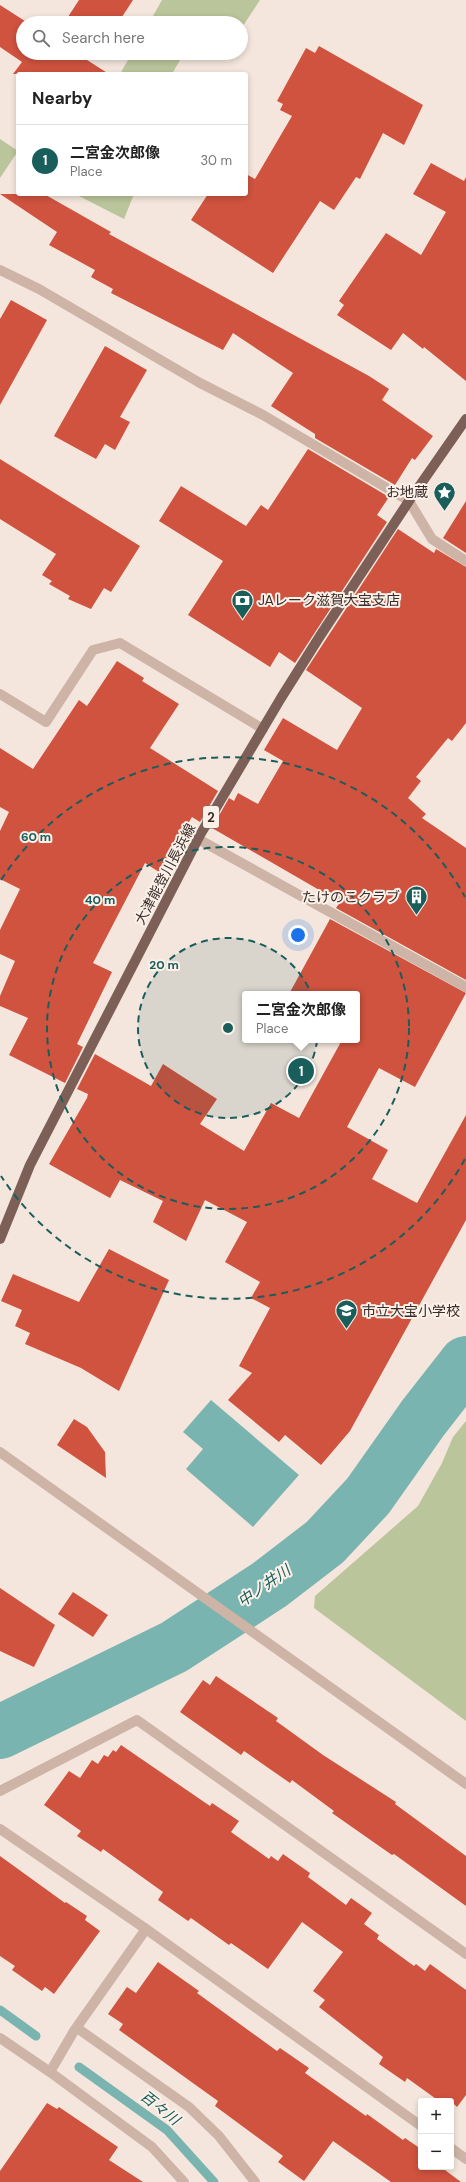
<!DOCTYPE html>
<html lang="en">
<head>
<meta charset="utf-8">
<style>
  body { margin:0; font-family:"DM Sans","Noto Sans JP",sans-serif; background:#f6f6f6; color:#222 }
  .controls { position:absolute; right:12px; bottom:12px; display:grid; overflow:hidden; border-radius:4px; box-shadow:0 2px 6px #0003 }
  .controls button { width:36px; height:36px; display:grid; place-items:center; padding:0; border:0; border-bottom:1px solid #e0e0e0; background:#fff; color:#222; font:20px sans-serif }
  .you { position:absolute; left:298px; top:935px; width:14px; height:14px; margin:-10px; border:3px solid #fff; border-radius:50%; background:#1a73e8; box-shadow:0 0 0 6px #1a73e833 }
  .badge { display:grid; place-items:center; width:26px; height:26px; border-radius:50%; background:#1a5e5c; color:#fff; font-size:13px; font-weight:700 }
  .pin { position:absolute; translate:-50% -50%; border:2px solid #fff; box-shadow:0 1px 4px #0006 }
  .popup { position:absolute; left:242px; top:991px; width:118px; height:52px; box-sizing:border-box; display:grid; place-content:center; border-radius:4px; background:#fff; filter:drop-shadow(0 1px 3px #0005); font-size:13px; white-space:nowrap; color:#767676 }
  .popup b { font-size:15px; color:#222 }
  .popup::after { content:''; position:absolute; left:50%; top:100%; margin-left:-8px; border:8px solid transparent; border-top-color:#fff }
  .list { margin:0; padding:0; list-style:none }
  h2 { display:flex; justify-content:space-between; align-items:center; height:52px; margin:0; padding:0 16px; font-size:17px }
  h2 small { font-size:13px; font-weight:400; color:#767676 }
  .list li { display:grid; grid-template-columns:26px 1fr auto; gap:12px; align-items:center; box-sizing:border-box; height:72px; padding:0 16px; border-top:1px solid #e0e0e0 }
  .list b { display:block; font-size:15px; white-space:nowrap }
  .list p { margin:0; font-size:13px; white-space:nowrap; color:#767676 }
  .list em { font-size:13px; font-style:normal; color:#767676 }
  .icon { flex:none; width:22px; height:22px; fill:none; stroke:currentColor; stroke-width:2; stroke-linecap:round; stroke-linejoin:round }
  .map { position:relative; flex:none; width:466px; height:2182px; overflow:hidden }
  .search { position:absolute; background:#fff; box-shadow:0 2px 6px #0003; left:16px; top:16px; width:232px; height:44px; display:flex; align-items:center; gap:10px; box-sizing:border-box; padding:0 14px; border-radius:22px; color:#767676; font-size:15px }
  .panel { position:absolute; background:#fff; box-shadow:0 2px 6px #0003; left:16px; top:72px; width:232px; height:124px; border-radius:4px }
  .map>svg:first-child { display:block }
</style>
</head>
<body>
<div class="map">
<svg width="466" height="2182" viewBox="0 0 466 2182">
  <rect width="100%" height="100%" fill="#f4e6dc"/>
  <g fill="#bbc59b">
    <path d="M162 0H260L241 29V23H149Z"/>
    <path d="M132 53H184L172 74H120Z"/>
    <path d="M0 139 18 151 0 178Z"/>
    <path d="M75 194H134L124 219Z"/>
    <path d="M466 1421V1721L314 1608 315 1596 418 1506 442 1463 453 1437Z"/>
  </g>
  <path fill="#79b4b0" d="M211 1400 299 1475 253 1527 186 1469 203 1449 183 1432Z"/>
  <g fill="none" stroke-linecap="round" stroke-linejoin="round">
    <g stroke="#79b4b0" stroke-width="9">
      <path d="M0 2010 36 2036"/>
      <path d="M79 2067 167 2130 214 2182"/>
    </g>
    <path stroke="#79b4b0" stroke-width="54" d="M0 1732 174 1647 269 1585 325 1542 368 1496 423 1418 466 1363"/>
  </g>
  <g fill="#cf533f">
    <path d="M79 0H133L118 23H64Z"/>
    <path d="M0 5 28 23H23V53H76L109 74H13L22 62 0 47Z"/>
    <path d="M319 46 423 105 404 145 383 133 360 179 356 177 334 210 320 201 273 273 191 220 208 194H246V174L255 179 292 116 280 110 283 104 277 101 306 48 315 53Z"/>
    <path d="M431 163 464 181 466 177V381L424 347 423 349 403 333 391 350 337 315 344 305 339 301 386 233 421 255 446 212 413 194Z"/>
    <path d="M0 194H44L111 232 109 234 369 376 389 389 382 400 433 436 415 460 412 458 395 485 315 438V434L271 406 293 373 233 333 223 350 111 293 113 289 91 277 95 270 49 245 57 232Z"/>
    <path d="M11 300 47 320 0 405V319Z"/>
    <path d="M105 346 147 370 120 417 130 422 115 450 105 444 96 459 54 436Z"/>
    <path d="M308 449 389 497 377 515 387 522 295 663 279 652 270 667 188 615 223 561 159 521 181 486 246 526 261 505 268 510Z"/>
    <path d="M0 459 140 546 111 592 104 588 91 609 68 599 70 596 49 584 52 581 42 575 56 554 0 519Z"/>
    <path d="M466 501V553L443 538Z"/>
    <path d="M398 529 434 553 436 549 466 567V723L452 741 448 738 416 777 421 781 408 798 426 814 422 818 466 848V980L336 908 340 902 212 828 229 798 234 801 238 793 258 804 283 761 264 750 283 718 337 750 362 708 306 670Z"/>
    <path d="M117 661 144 678 142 681 179 704 150 748 218 791 200 822 192 817 159 872 145 863 93 963 112 972 77 1044 83 1047 65 1083 9 1055 28 1018 0 1006V996L15 961 0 954V930L20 889 0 879V831L9 812 0 807V748L33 769 79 700 87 706Z"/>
    <path d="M330 919 466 993 415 1087 379 1068 347 1127 388 1150 372 1179 417 1203 466 1115V1220L350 1431 321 1465 285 1435 279 1442 228 1400 252 1373 239 1366 270 1308 251 1298 260 1282 225 1262 247 1222 205 1200 186 1241 153 1222 163 1201 120 1180 110 1198 49 1164 87 1098 88 1094 77 1089 95 1054 151 1086 163 1064 217 1099 200 1124 244 1151 271 1103 299 1118 342 1040H357V994H289Z"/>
    <path d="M109 1249 169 1280 119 1391 81 1368 25 1344 30 1333 15 1326 22 1310 1 1301 13 1274 79 1302Z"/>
    <path d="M74 1419 87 1427 105 1452 106 1478 57 1445Z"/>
    <path d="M0 1588 55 1625 34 1667 0 1651Z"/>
    <path d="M73 1592 108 1615 93 1637 58 1614Z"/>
    <path d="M216 1676 278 1718 276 1721 323 1755 396 1802 395 1804 466 1856V1906L394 1854 392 1855 332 1813 334 1811 292 1780 290 1783 244 1751 241 1755 180 1712 203 1680 210 1685Z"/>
    <path d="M121 1745 210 1806 212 1803 239 1821 231 1832 269 1859 271 1856 278 1861 283 1854 310 1873 308 1877 346 1905 351 1898 372 1913 364 1924 379 1935 377 1939 414 1966 416 1964 425 1971 430 1964 466 1990V2095L457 2107 451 2101H439L407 2078 405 2082 379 2064 383 2057 319 2007 325 2000 313 1991 343 1952 302 1922 268 1969 231 1943 229 1945 191 1918 188 1921 158 1900 163 1892 103 1849 101 1852 77 1836 81 1831 44 1805 69 1771 80 1778 92 1760 98 1764 104 1755 108 1757 113 1750 116 1752Z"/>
    <path d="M0 1856 65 1903 66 1902 87 1916 85 1920 100 1931 54 1994 45 1987 42 1991 12 1970 15 1966 0 1956Z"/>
    <path d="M158 1962 199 1991 197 1993 277 2051 280 2048 309 2068 305 2073 366 2116 367 2114 403 2140 405 2138 421 2149V2167H441L461 2182H391L333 2141 304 2181 278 2162 283 2156 215 2106 218 2101 119 2030 123 2024 108 2014 127 1987 136 1993Z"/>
    <path d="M47 2103 57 2109 59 2107 118 2147 109 2160 143 2182H0V2171Z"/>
  </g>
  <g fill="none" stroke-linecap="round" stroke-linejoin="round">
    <g stroke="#cdb4a7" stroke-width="10">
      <path d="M0 270 39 289 200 383 263 415 409 501 432 539 466 561"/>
      <path d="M0 694 46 722 93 650 120 643 263 729"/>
      <path d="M198 839 466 987"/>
      <path d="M0 1452 466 1784"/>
      <path d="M0 1791 137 1720 466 1954"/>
      <path d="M0 1829 146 1929 421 2126"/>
      <path d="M77 2028 189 2107 219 2136 255 2182"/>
      <path d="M0 2038 50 2072 152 2147 184 2182"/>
      <path d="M50 2072 74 2031 146 1929"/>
      <path d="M451 2148 466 2159"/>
    </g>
    <path stroke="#7c6058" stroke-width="10" d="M0 1239 30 1165 200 835 281 698 320 636 409 501 466 419"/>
  </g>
  <circle cx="228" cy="1028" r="90" fill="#1a5e5c" fill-opacity=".12"/>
  <g fill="none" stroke="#1a5e5c" stroke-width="2" stroke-dasharray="7 5">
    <circle cx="228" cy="1028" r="90"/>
    <circle cx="228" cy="1028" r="181"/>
    <path d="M465 1159A271 271 0 0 1 1 1176M1 880A271 271 0 0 1 465 897"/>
  </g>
  <defs>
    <symbol id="sight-pin" viewBox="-11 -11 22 30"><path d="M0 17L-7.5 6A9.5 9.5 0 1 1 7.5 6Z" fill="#1a5e5c" stroke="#fbf1e9"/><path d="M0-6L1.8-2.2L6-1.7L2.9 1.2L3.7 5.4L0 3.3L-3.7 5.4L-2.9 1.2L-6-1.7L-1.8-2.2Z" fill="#fff"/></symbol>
    <symbol id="bank-pin" viewBox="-11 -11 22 30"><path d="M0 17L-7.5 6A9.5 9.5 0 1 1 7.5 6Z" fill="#1a5e5c" stroke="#fbf1e9"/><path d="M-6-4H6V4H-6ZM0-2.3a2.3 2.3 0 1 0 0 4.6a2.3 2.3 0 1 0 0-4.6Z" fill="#fff"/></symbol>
    <symbol id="building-pin" viewBox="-11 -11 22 30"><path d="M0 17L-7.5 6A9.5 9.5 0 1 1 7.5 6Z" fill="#1a5e5c" stroke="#fbf1e9"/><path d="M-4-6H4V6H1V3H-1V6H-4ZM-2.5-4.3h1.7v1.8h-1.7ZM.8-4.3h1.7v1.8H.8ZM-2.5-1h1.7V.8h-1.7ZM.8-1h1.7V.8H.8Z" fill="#fff"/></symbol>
    <symbol id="school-pin" viewBox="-11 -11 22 30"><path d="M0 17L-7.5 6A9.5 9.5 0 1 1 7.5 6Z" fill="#1a5e5c" stroke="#fbf1e9"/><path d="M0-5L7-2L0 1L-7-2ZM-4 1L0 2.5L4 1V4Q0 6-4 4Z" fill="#fff"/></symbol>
  </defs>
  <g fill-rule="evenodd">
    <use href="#sight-pin" x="432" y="480" width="25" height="34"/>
    <use href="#bank-pin" x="230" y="588" width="25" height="34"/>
    <use href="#building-pin" x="404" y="884" width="25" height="34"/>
    <use href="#school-pin" x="334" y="1298" width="25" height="34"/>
  </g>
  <g text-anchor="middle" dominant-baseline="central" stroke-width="4" stroke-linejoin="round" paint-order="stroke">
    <rect fill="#fbf1e9" stroke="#736762" stroke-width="1" x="203" y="806" width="16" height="22" rx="3"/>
    <g font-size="13" font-weight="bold" fill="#392c28">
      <text x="211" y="817">2</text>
    </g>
    <g font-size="14" fill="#392c28" stroke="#fbf1e9" text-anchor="end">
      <text x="428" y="492">お地蔵</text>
      <text x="258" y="600" text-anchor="start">JAレーク滋賀大宝支店</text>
      <text x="400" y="897">たけのこクラブ</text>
      <text x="362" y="1311" text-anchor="start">市立大宝小学校</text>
    </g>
    <g font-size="14" fill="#392c28" stroke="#fbf1e9">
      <text transform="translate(165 874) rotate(-62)">大津能登川長浜線</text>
    </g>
    <g font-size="15" font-style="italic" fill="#1a5e5c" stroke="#fbf1e9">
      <text transform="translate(264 1586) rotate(-35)">中ノ井川</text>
      <text transform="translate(160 2108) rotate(38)">百々川</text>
    </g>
  </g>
  <circle cx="228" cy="1028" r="6" fill="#1a5e5c" stroke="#fbf1e9" stroke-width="2"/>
  <g font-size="12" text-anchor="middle" font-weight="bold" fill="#1a5e5c" stroke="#fbf1e9" stroke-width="4" stroke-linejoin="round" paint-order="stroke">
    <text x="36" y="841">60 m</text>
    <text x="100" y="904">40 m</text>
    <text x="164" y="969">20 m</text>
  </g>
</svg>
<div class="controls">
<button>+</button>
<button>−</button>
</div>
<div class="you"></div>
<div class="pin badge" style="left:301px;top:1071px">1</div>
<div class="popup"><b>二宮金次郎像</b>Place</div>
<div class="search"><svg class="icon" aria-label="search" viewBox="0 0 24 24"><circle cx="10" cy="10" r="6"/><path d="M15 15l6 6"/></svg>Search here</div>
<section class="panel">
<h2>Nearby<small></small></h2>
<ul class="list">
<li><span class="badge">1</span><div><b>二宮金次郎像</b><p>Place</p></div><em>30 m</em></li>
</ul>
</section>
</div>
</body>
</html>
